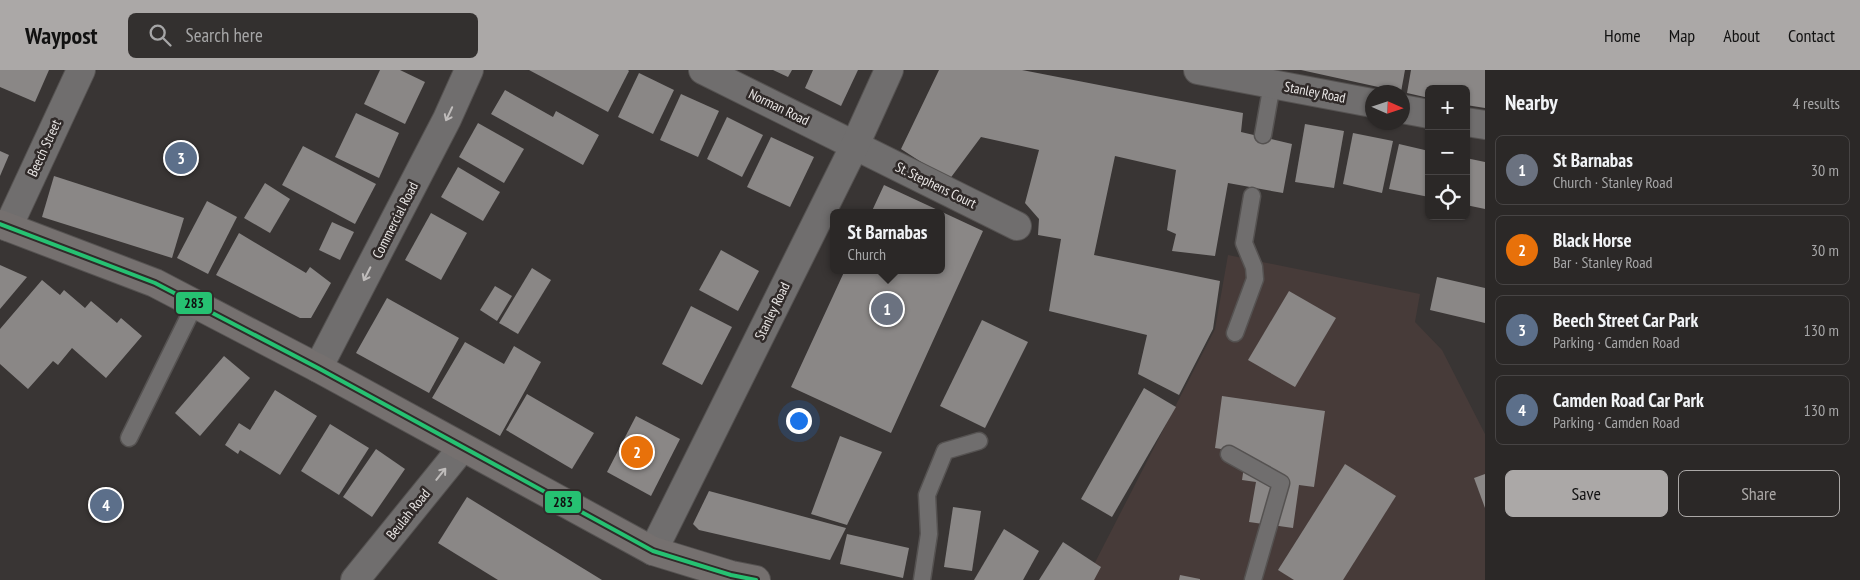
<!DOCTYPE html>
<html lang="en">
<head>
<meta charset="utf-8">
<style>
  body { margin:0; font-family:"PT Sans Narrow",sans-serif; background:#33302f; color:#f1f3f6 }
  .controls { position:absolute; right:15px; top:15px; display:grid; overflow:hidden; border-radius:8px; box-shadow:0 1px 4px #0004 }
  .controls button { width:45px; height:45px; display:grid; place-items:center; padding:0; border:0; border-bottom:1px solid #474444; background:#2b2827; color:#f1f3f6; font:25px sans-serif }
  .compass { position:absolute; left:1365px; top:15px; width:45px; height:45px; border-radius:50%; background:#2b2827; box-shadow:0 1px 4px #0004; rotate:93deg }
  .you { position:absolute; left:798px; top:350px; width:18px; height:18px; margin:-12px; border:4px solid #fff; border-radius:50%; background:#1a73e8; box-shadow:0 0 0 8px #1a73e833 }
  .badge { display:grid; place-items:center; width:32px; height:32px; border-radius:50%; background:#aba8a7; color:#fff; font-size:16px; font-weight:700 }
  .pin { position:absolute; translate:-50% -50%; border:2px solid #fff; box-shadow:0 1px 5px #0006 }
  .popup { position:absolute; left:830px; top:139px; width:115px; height:65px; box-sizing:border-box; display:grid; place-content:center; border-radius:8px; background:#2b2827; filter:drop-shadow(0 1px 4px #0005); font-size:16px; white-space:nowrap; color:#a6a6a7 }
  .popup b { font-size:19px; color:#f1f3f6 }
  .popup::after { content:''; position:absolute; left:50%; top:100%; margin-left:-10px; border:10px solid transparent; border-top-color:#2b2827 }
  .list { margin:0; padding:0; list-style:none }
  h2 { display:flex; justify-content:space-between; align-items:center; height:65px; margin:0; padding:0 20px; font-size:21px }
  h2 small { font-size:16px; font-weight:400; color:#a6a6a7 }
  .list li { display:grid; grid-template-columns:32px 1fr auto; gap:15px; align-items:center; box-sizing:border-box; height:70px; margin:0 10px 10px; padding:0 10px; border:1px solid #474444; border-radius:8px }
  .list b { display:block; font-size:19px; white-space:nowrap }
  .list p { margin:0; font-size:16px; white-space:nowrap; color:#a6a6a7 }
  .list em { font-size:16px; font-style:normal; color:#a6a6a7 }
  .actions { display:flex; gap:10px; padding:15px 20px }
  .actions a { flex:1; padding:11px 0; border:1px solid #aba8a7; border-radius:8px; text-align:center; font-size:18px; color:#aba8a7 }
  .actions .main { background:#aba8a7; color:#111 }
  .icon { flex:none; width:28px; height:28px; fill:none; stroke:currentColor; stroke-width:2; stroke-linecap:round; stroke-linejoin:round }
  .map { position:relative; flex:none; width:1485px; height:510px; overflow:hidden }
  header { display:flex; align-items:center; gap:30px; box-sizing:border-box; height:70px; padding:0 25px; background:#aba8a7; color:#111 }
  header strong { font-size:24px }
  nav { display:flex; gap:28px; margin-inline-start:auto; font-size:18px }
  .search { width:350px; height:45px; background:#33302f; display:flex; align-items:center; gap:12px; box-sizing:border-box; padding:0 18px; border-radius:8px; color:#a6a6a7; font-size:19px }
  main { display:flex }
  aside { flex:1; background:#2b2827 }
  .map>svg:first-child { display:block }
</style>
</head>
<body>
<header>
<strong>Waypost</strong>
<div class="search"><svg class="icon" aria-label="search" viewBox="0 0 24 24"><circle cx="10" cy="10" r="6"/><path d="M15 15l6 6"/></svg>Search here</div>
<nav><a>Home</a><a>Map</a><a>About</a><a>Contact</a></nav>
</header>
<main>
<div class="map">
<svg width="1485" height="510" viewBox="0 0 1485 510">
  <rect width="100%" height="100%" fill="#393534"/>
  <path fill="#473b39" d="M1228 185 1420 224 1415 252 1442 280 1485 364V510H1086L1215 259Z"/>
  <g fill="#8a8786">
    <path d="M0 0H49L35 32 0 17Z"/>
    <path d="M380 0H400L425 12 405 54 364 34Z"/>
    <path d="M529 0H628L629 1 608 42Z"/>
    <path d="M773 0H792L788 7Z"/>
    <path d="M813 0H858L841 36 805 18Z"/>
    <path d="M939 0H1022L1243 43 1241 62 1292 74 1283 123 1228 113 1215 186 1172 181 1176 164 1167 160 1176 100 1115 86 1094 185 1220 211 1213 259 1179 325 1138 304 1147 265 1049 241 1061 169 1038 165 1039 149 1025 133 1039 80 981 67 949 110 901 79Z"/>
    <path d="M1301 0H1405L1401 22Z"/>
    <path d="M1411 0H1485V38L1466 35V19H1429V28L1407 23Z"/>
    <path d="M639 3 674 20 653 64 618 47Z"/>
    <path d="M505 20 553 47 556 41 599 65 583 95 491 44Z"/>
    <path d="M681 24 719 41 698 87 660 70Z"/>
    <path d="M356 43 399 63 379 108 335 87Z"/>
    <path d="M727 47 763 65 742 107 707 89Z"/>
    <path d="M478 53 524 79 504 113 459 87Z"/>
    <path d="M1305 54 1344 61 1334 118 1295 112Z"/>
    <path d="M1353 63 1393 71 1382 123 1343 114Z"/>
    <path d="M771 67 814 87 790 137 747 117Z"/>
    <path d="M1399 74 1429 81V127L1389 119Z"/>
    <path d="M303 76 376 114 355 154 282 115Z"/>
    <path d="M0 81 9 85 0 106Z"/>
    <path d="M1466 88 1485 92V139L1466 135Z"/>
    <path d="M458 97 500 122 483 151 441 127Z"/>
    <path d="M54 106 184 148 172 188 42 147Z"/>
    <path d="M265 113 290 129 270 163 244 148Z"/>
    <path d="M884 115 983 161 891 363 791 317 845 200H941V143H871Z"/>
    <path d="M207 131 237 147 208 204 177 188Z"/>
    <path d="M431 143 467 163 441 210 405 190Z"/>
    <path d="M332 152 354 162 340 190 319 180Z"/>
    <path d="M239 163 306 203 310 197 331 213 311 248H300L216 205Z"/>
    <path d="M721 180 759 201 738 241 699 220Z"/>
    <path d="M0 195 27 207 0 239Z"/>
    <path d="M532 198 551 210 518 264 499 253Z"/>
    <path d="M1437 207 1485 218V253L1430 240Z"/>
    <path d="M42 210 60 225 64 220 85 238 91 231 117 253 121 248 142 266 106 308 72 278 58 295 53 291 28 319 0 294V259Z"/>
    <path d="M495 216 512 226 497 251 480 240Z"/>
    <path d="M1289 221 1336 248 1295 317 1248 290Z"/>
    <path d="M387 228 459 268 429 323 356 283Z"/>
    <path d="M691 236 732 257 702 315 662 294Z"/>
    <path d="M982 250 1028 272 985 358 940 336Z"/>
    <path d="M465 272 504 294 514 276 541 292 500 366 432 328Z"/>
    <path d="M224 286 250 308 200 366 175 343Z"/>
    <path d="M1144 318 1176 337 1112 447 1081 429Z"/>
    <path d="M275 320 317 346 280 405 240 380 238 384 225 375 239 353 250 360Z"/>
    <path d="M527 324 594 363 572 399 506 360Z"/>
    <path d="M1222 326 1325 341 1314 417 1299 415 1293 458 1249 452 1256 412 1242 410 1246 383 1215 378Z"/>
    <path d="M636 346 680 369 651 426 607 402Z"/>
    <path d="M330 354 369 378 339 425 301 401Z"/>
    <path d="M840 366 882 382 847 455 811 444Z"/>
    <path d="M376 379 405 399 372 447 343 427Z"/>
    <path d="M1345 394 1396 426 1343 510H1294L1278 500Z"/>
    <path d="M1485 404V438L1474 408Z"/>
    <path d="M709 421 846 458 830 490 699 460 693 454Z"/>
    <path d="M467 427 602 510H498L438 473Z"/>
    <path d="M953 437 981 441 972 501 944 497Z"/>
    <path d="M1004 459 1039 481 1023 510H974Z"/>
    <path d="M847 464 909 478 903 508 840 494Z"/>
    <path d="M1063 472 1101 497 1094 510H1039Z"/>
    <path d="M1180 505 1200 509V510H1179Z"/>
  </g>
  <g fill="none" stroke-linecap="round" stroke-linejoin="round">
    <defs>
      <g id="lane">
        <path d="M1263 65 1272 14"/>
        <path d="M1235 263 1255 209 1254 197 1244 173 1252 126"/>
        <path d="M129 368 195 234"/>
        <path d="M1229 384 1281 413 1253 510"/>
        <path d="M922 510 929 464 927 425 945 381 979 371"/>
      </g>
      <g id="street">
        <path d="M703 0 1017 156"/>
        <path d="M1198 0 1372 33"/>
        <path d="M1402 39 1429 44"/>
        <path d="M1466 52 1485 55"/>
        <path d="M8 157 81 0"/>
        <path d="M318 298 447 49 469 0"/>
        <path d="M653 481 855 75 889 0"/>
        <path d="M355 510 462 378"/>
      </g>
      <path id="secondary" d="M0 154 155 213 318 298 653 481 731 505 756 510"/>
    </defs>
    <use href="#lane" stroke="#555251" stroke-width="19"/>
    <use href="#street" stroke="#555251" stroke-width="30"/>
    <use href="#secondary" stroke="#555251" stroke-width="30"/>
    <use href="#lane" stroke="#706e6e" stroke-width="16"/>
    <use href="#street" stroke="#706e6e" stroke-width="28"/>
    <use href="#secondary" stroke="#75706f" stroke-width="28"/>
    <defs>
      <path id="bus-1" d="M0 154 155 213 318 298 653 481 731 505 756 510"/>
    </defs>
    <use href="#bus-1" stroke="#302a29" stroke-width="8"/>
    <use href="#bus-1" stroke="#26c172" stroke-width="4"/>
  </g>
  <defs><path id="oneway-shaft" d="M-6 0H5M1.5-3L5.5 0L1.5 3" fill="none" stroke-width="1.6" stroke-linecap="round" stroke-linejoin="round" transform="scale(1.25)"/></defs>
  <g stroke="#bfbcbb">
    <use href="#oneway-shaft" transform="translate(449 44) rotate(115)"/>
    <use href="#oneway-shaft" transform="translate(367 204) rotate(117)"/>
    <use href="#oneway-shaft" transform="translate(441 404) rotate(-51)"/>
  </g>
  <g text-anchor="middle" dominant-baseline="central" stroke-width="5" stroke-linejoin="round" paint-order="stroke">
    <g font-size="14" fill="#e9e6e5" stroke="#302a29">
      <text transform="translate(1315 22) rotate(11)">Stanley Road</text>
      <text transform="translate(779 37) rotate(26)">Norman Road</text>
      <text transform="translate(44 78) rotate(-65)">Beech Street</text>
      <text transform="translate(936 115) rotate(26)">St. Stephens Court</text>
      <text transform="translate(395 150) rotate(-63)">Commercial Road</text>
      <text transform="translate(772 241) rotate(-64)">Stanley Road</text>
      <text transform="translate(408 444) rotate(-51)">Beulah Road</text>
    </g>
  </g>
  <g stroke="#302a29" stroke-width="2">
    <rect x="175" y="221" width="38" height="24" rx="5" fill="#26c172"/>
    <rect x="544" y="420" width="38" height="24" rx="5" fill="#26c172"/>
  </g>
  <g font-size="14" text-anchor="middle" font-weight="bold" fill="#111">
    <text x="194" y="238">283</text>
    <text x="563" y="437">283</text>
  </g>
</svg>
<div class="controls">
<button>+</button>
<button>−</button>
<button><svg class="icon" aria-label="locate" viewBox="0 0 24 24"><circle cx="12" cy="12" r="6"/><path d="M12 2v4M12 18v4M2 12h4M18 12h4"/></svg></button>
</div>
<svg class="compass" viewBox="-18 -18 36 36"><path d="M0-13l5 13h-10z" fill="#e53935"/><path d="M0 13l5-13h-10z" fill="#a6a6a7"/></svg>
<div class="you"></div>
<div class="pin badge" style="left:887px;top:239px;background:#6b7280">1</div>
<div class="popup"><b>St Barnabas</b>Church</div>
<div class="pin badge" style="left:637px;top:382px;background:#e8710a">2</div>
<div class="pin badge" style="left:181px;top:88px;background:#5c6f8a">3</div>
<div class="pin badge" style="left:106px;top:435px;background:#5c6f8a">4</div>
</div>
<aside>
<h2>Nearby<small>4 results</small></h2>
<ul class="list">
<li><span class="badge" style="background:#6b7280">1</span><div><b>St Barnabas</b><p>Church · Stanley Road</p></div><em>30 m</em></li>
<li><span class="badge" style="background:#e8710a">2</span><div><b>Black Horse</b><p>Bar · Stanley Road</p></div><em>30 m</em></li>
<li><span class="badge" style="background:#5c6f8a">3</span><div><b>Beech Street Car Park</b><p>Parking · Camden Road</p></div><em>130 m</em></li>
<li><span class="badge" style="background:#5c6f8a">4</span><div><b>Camden Road Car Park</b><p>Parking · Camden Road</p></div><em>130 m</em></li>
</ul>
<div class="actions"><a class="main">Save</a><a>Share</a></div>
</aside>
</main>
</body>
</html>
